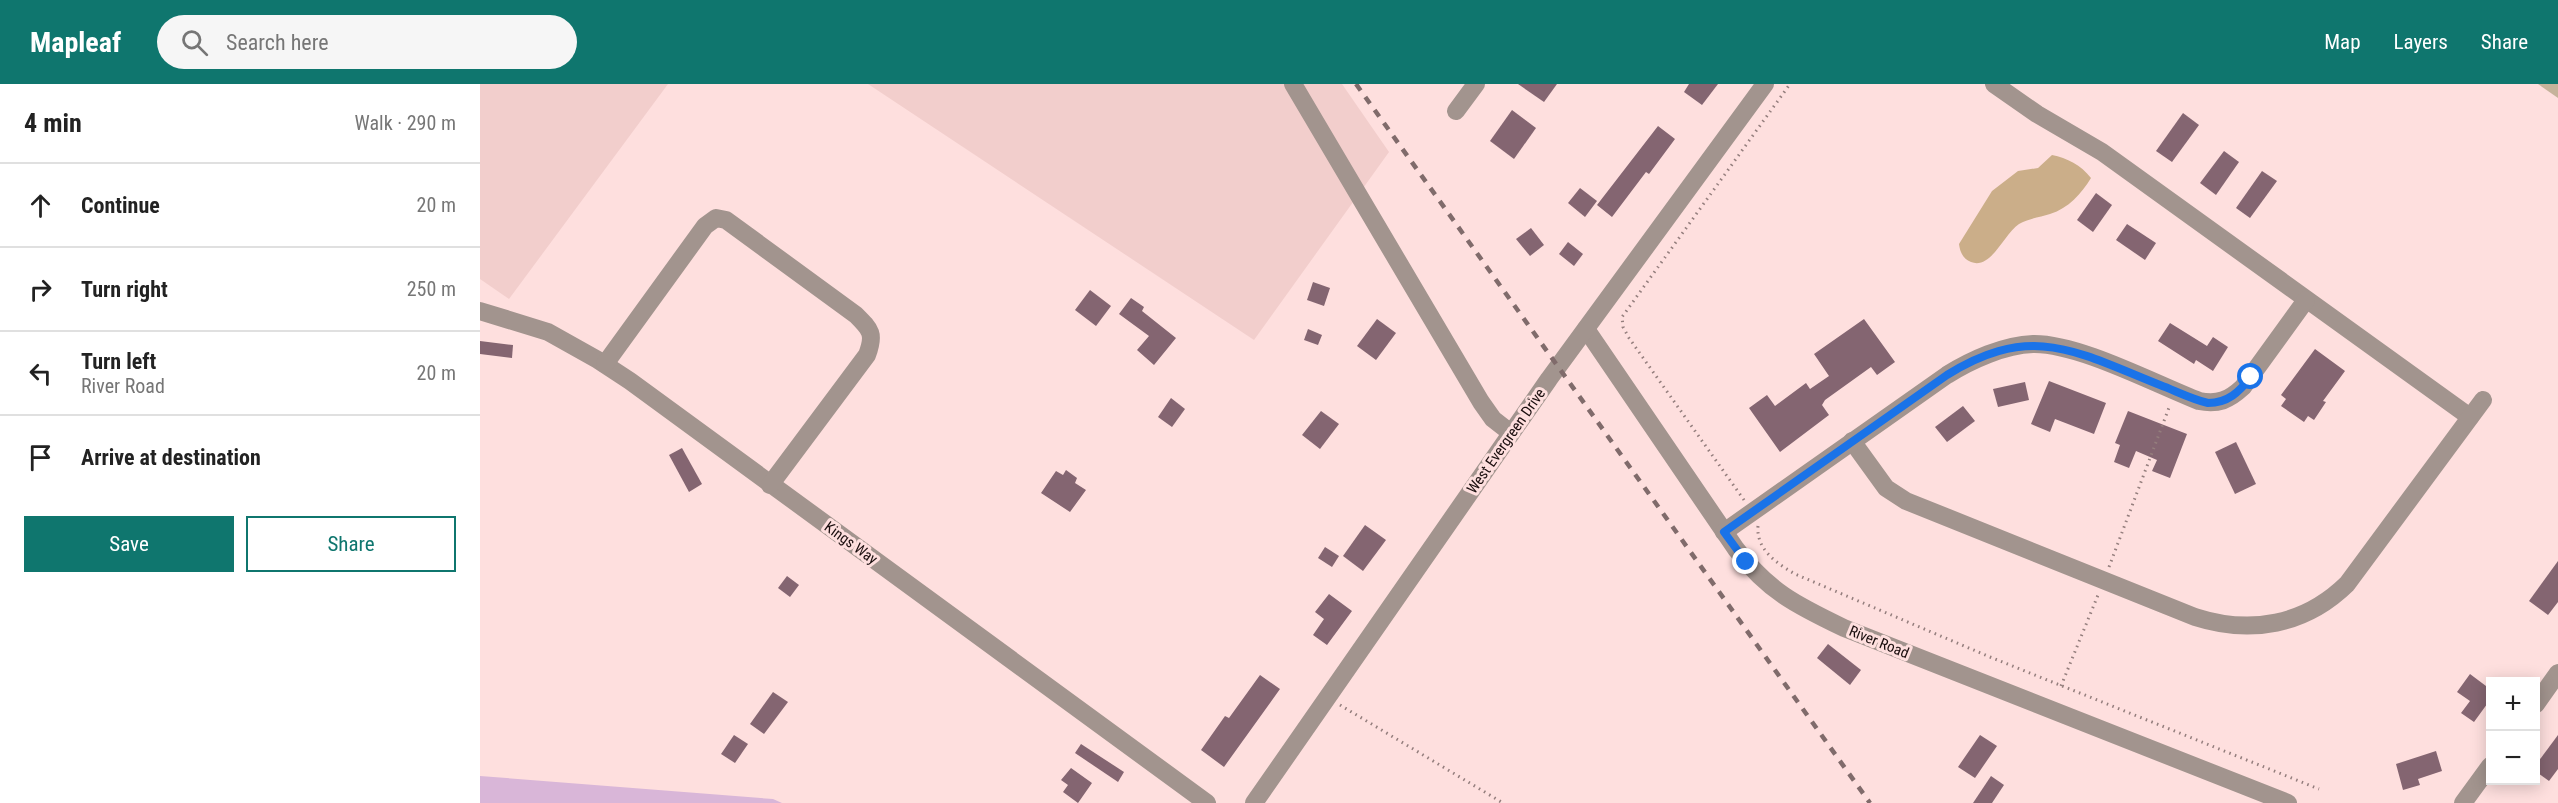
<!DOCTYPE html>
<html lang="en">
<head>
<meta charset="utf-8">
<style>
  body { margin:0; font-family:"Roboto Condensed",sans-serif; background:#f6f6f6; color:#222 }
  .controls { position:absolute; right:18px; bottom:18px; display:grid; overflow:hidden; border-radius:0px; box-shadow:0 3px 15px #0003 }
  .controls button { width:54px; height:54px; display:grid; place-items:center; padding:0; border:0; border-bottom:2px solid #e0e0e0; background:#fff; color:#222; font:30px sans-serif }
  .stop { position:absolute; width:18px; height:18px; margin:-14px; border:4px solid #1a73e8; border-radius:50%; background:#fff }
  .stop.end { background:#1a73e8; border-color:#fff; box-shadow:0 2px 6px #0008 }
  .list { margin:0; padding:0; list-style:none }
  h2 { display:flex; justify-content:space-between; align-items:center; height:78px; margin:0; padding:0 24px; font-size:26px }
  h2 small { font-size:20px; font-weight:400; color:#767676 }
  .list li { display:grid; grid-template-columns:39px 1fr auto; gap:18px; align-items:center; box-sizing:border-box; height:84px; padding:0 24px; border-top:2px solid #e0e0e0 }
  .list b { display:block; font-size:22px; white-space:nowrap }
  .list p { margin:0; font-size:20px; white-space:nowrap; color:#767676 }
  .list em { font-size:20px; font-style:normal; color:#767676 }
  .actions { display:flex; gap:12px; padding:18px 24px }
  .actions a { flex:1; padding:14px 0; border:2px solid #0f766e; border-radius:0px; text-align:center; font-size:21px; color:#0f766e }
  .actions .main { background:#0f766e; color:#fff }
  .icon { flex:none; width:33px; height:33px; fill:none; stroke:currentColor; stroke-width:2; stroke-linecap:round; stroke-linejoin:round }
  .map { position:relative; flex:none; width:2078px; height:719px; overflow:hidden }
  header { display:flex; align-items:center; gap:36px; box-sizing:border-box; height:84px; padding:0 30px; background:#0f766e; color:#fff }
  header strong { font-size:28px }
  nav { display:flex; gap:33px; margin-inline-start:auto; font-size:21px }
  .search { width:420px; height:54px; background:#f6f6f6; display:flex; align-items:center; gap:15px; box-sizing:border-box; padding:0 21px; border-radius:33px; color:#767676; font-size:22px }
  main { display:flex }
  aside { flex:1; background:#fff }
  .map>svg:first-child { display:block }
</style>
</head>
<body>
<header>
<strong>Mapleaf</strong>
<div class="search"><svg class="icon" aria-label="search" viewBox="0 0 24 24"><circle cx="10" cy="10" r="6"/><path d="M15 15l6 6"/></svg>Search here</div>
<nav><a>Map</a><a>Layers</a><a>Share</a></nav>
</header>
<main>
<aside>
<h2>4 min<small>Walk · 290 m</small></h2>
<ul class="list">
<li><svg class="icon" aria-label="ahead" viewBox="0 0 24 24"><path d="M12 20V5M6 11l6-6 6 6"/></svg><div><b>Continue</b></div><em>20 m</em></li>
<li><svg class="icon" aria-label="right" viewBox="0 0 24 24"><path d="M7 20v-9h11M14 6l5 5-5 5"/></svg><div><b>Turn right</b></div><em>250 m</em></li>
<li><svg class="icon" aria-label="left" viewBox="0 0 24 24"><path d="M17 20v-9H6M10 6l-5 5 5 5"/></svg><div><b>Turn left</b><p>River Road</p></div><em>20 m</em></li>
<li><svg class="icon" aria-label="arrive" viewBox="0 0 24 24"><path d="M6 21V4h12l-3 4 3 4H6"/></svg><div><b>Arrive at destination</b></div></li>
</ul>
<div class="actions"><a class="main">Save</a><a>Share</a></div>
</aside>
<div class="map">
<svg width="2078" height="719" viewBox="0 0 2078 719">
  <rect width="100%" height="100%" fill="#fedfde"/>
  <g fill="#f2cecc">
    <path d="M0 0H188L29 215 0 195Z"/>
    <path d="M388 0H862L909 68 774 256Z"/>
  </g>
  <path fill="#c6b39b" d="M2058 0H2078V14Z"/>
  <path fill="#cbae89" d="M1572 71C1587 74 1601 81 1611 94 1601 110 1589 124 1570 130 1560 133 1548 135 1539 140 1524 150 1511 186 1491 178 1483 175 1480 168 1479 160L1512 107 1538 87 1558 84Z"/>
  <path fill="#d9b6d8" d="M0 692 293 715 302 719H0Z"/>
  <g fill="#846571">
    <path d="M1038 0H1077L1064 18Z"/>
    <path d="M1209 0H1238L1222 21 1204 8Z"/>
    <path d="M1032 26 1056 44 1034 75 1010 57Z"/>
    <path d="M1703 29 1719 41 1692 78 1676 67Z"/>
    <path d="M1178 42 1195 55 1169 90 1166 88 1132 133 1117 121Z"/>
    <path d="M1744 67 1759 78 1736 111 1720 99Z"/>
    <path d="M1782 87 1797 97 1770 134 1756 124Z"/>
    <path d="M1100 104 1117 117 1105 133 1088 119Z"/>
    <path d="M1616 109 1632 121 1613 148 1597 136Z"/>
    <path d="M1647 140 1676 159 1665 176 1636 156Z"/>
    <path d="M1051 144 1064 161 1050 172 1036 155Z"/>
    <path d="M1088 158 1103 170 1094 182 1079 170Z"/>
    <path d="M833 198 850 204 844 222 827 216Z"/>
    <path d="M610 206 631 222 616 242 595 226Z"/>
    <path d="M651 214 664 223 662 227 696 254 674 281 657 266 669 252 639 230Z"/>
    <path d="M897 235 916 249 896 276 877 262Z"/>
    <path d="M1384 235 1415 278 1397 291 1391 283 1345 316 1342 321 1349 331 1300 368 1269 324 1287 311 1295 322 1326 299 1330 305 1349 292 1334 270Z"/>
    <path d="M1690 239 1727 262 1733 253 1748 263 1733 287 1716 276 1714 280 1678 257Z"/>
    <path d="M828 245 842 251 838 261 824 256Z"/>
    <path d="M0 257 33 261 32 274 0 270Z"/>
    <path d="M1835 265 1865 287 1843 317 1846 318 1834 336 1828 332 1824 338 1801 322 1806 315 1801 311Z"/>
    <path d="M1569 297 1626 319 1614 350 1575 335 1570 348 1551 340Z"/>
    <path d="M1545 298 1549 316 1518 323 1513 305Z"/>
    <path d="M691 314 705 325 692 343 678 333Z"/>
    <path d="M1483 322 1495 337 1467 358 1455 343Z"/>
    <path d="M841 327 859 340 840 365 822 351Z"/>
    <path d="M1648 327 1707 350 1690 394 1672 387 1677 376 1656 367 1649 384 1634 378 1640 361 1635 359Z"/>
    <path d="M1756 358 1776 400 1755 410 1735 368Z"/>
    <path d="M202 364 222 400 209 408 189 371Z"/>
    <path d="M586 386 597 394 595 399 606 406 590 428 561 409 576 387 583 391Z"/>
    <path d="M885 441 906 456 883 487 863 472Z"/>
    <path d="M845 463 859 472 852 483 838 474Z"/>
    <path d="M2078 477V518L2068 531 2049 517Z"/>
    <path d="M307 492 319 501 310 513 298 504Z"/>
    <path d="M849 510 872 527 847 561 833 551 844 535 835 528Z"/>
    <path d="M1348 560 1381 586 1370 601 1337 574Z"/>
    <path d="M1990 590 2010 605V616L1994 638 1981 629 1990 617 1977 608Z"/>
    <path d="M780 591 800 605 744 683 721 666 745 632 749 634Z"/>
    <path d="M293 608 308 618 284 650 270 640Z"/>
    <path d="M254 651 268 660 255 679 241 670Z"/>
    <path d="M1500 651 1517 662 1495 694 1478 683Z"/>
    <path d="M2078 651V685L2069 697 2055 687V682Z"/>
    <path d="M601 660 644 688 638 698 595 669Z"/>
    <path d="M1956 667 1962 687 1938 695 1940 701 1923 706 1916 680Z"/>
    <path d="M591 684 612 699 598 719 583 708 588 701 581 696Z"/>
    <path d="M1511 692 1524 701 1512 719H1493Z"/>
  </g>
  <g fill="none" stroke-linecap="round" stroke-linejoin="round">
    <g stroke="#947e7d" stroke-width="3" stroke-dasharray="1.5 4.5" stroke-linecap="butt">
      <path d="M1264 416 1149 254 1143 243 1142 233 1310 0"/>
      <path d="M1278 442C1276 465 1296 479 1315 490L1510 573 1839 705"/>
      <path d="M1629 483 1690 321"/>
      <path d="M1581 602 1618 511"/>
      <path d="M860 621 1023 719"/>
    </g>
    <g stroke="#a2948e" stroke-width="18">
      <path d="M813 0 1001 318 1013 335 1031 349"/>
      <path d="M1514 0 1557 30 1622 68 1990 333"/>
      <path d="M976 27 996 0"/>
      <path d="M0 227 68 248 118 276 150 297 727 719"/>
      <path d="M1106 245 1256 465C1288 507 1316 521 1364 544L1808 719"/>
      <path d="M125 280 225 142 236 134 246 136 376 231C391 246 395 250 387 271L290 401"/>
      <path d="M1372 357 1406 404 1426 417 1715 533C1771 551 1825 541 1867 500L2003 316"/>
      <path d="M1244 448 1467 291C1491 276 1524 261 1553 260 1598 259 1675 300 1719 317 1738 321 1749 316 1763 303L1826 216"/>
      <path d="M2056 620 2078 589"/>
      <path d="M774 719 1069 295 1285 0"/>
      <path d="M1983 719 2010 682"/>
    </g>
    <path stroke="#806b6b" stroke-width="4.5" stroke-dasharray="8 8" stroke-linecap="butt" d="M876 0 1390 719"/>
  </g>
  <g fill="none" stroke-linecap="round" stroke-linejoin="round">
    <path stroke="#1a73e8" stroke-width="8" d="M1266 478 1244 448 1467 291C1552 238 1597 268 1680 301 1696 307 1711 315 1728 319 1748 319 1759 308 1771 293"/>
  </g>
  <g text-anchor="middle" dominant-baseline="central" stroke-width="6" stroke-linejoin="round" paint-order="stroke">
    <g font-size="15" fill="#190d0d" stroke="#fedfde">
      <text transform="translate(1026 357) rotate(-55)">West Evergreen Drive</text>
      <text transform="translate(371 459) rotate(36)">Kings Way</text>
      <text transform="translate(1399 558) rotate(22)">River Road</text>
    </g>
  </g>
</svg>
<div class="controls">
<button>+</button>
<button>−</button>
</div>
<div class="stop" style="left:1771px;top:293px"></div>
<div class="stop end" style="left:1266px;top:478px"></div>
</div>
</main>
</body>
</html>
